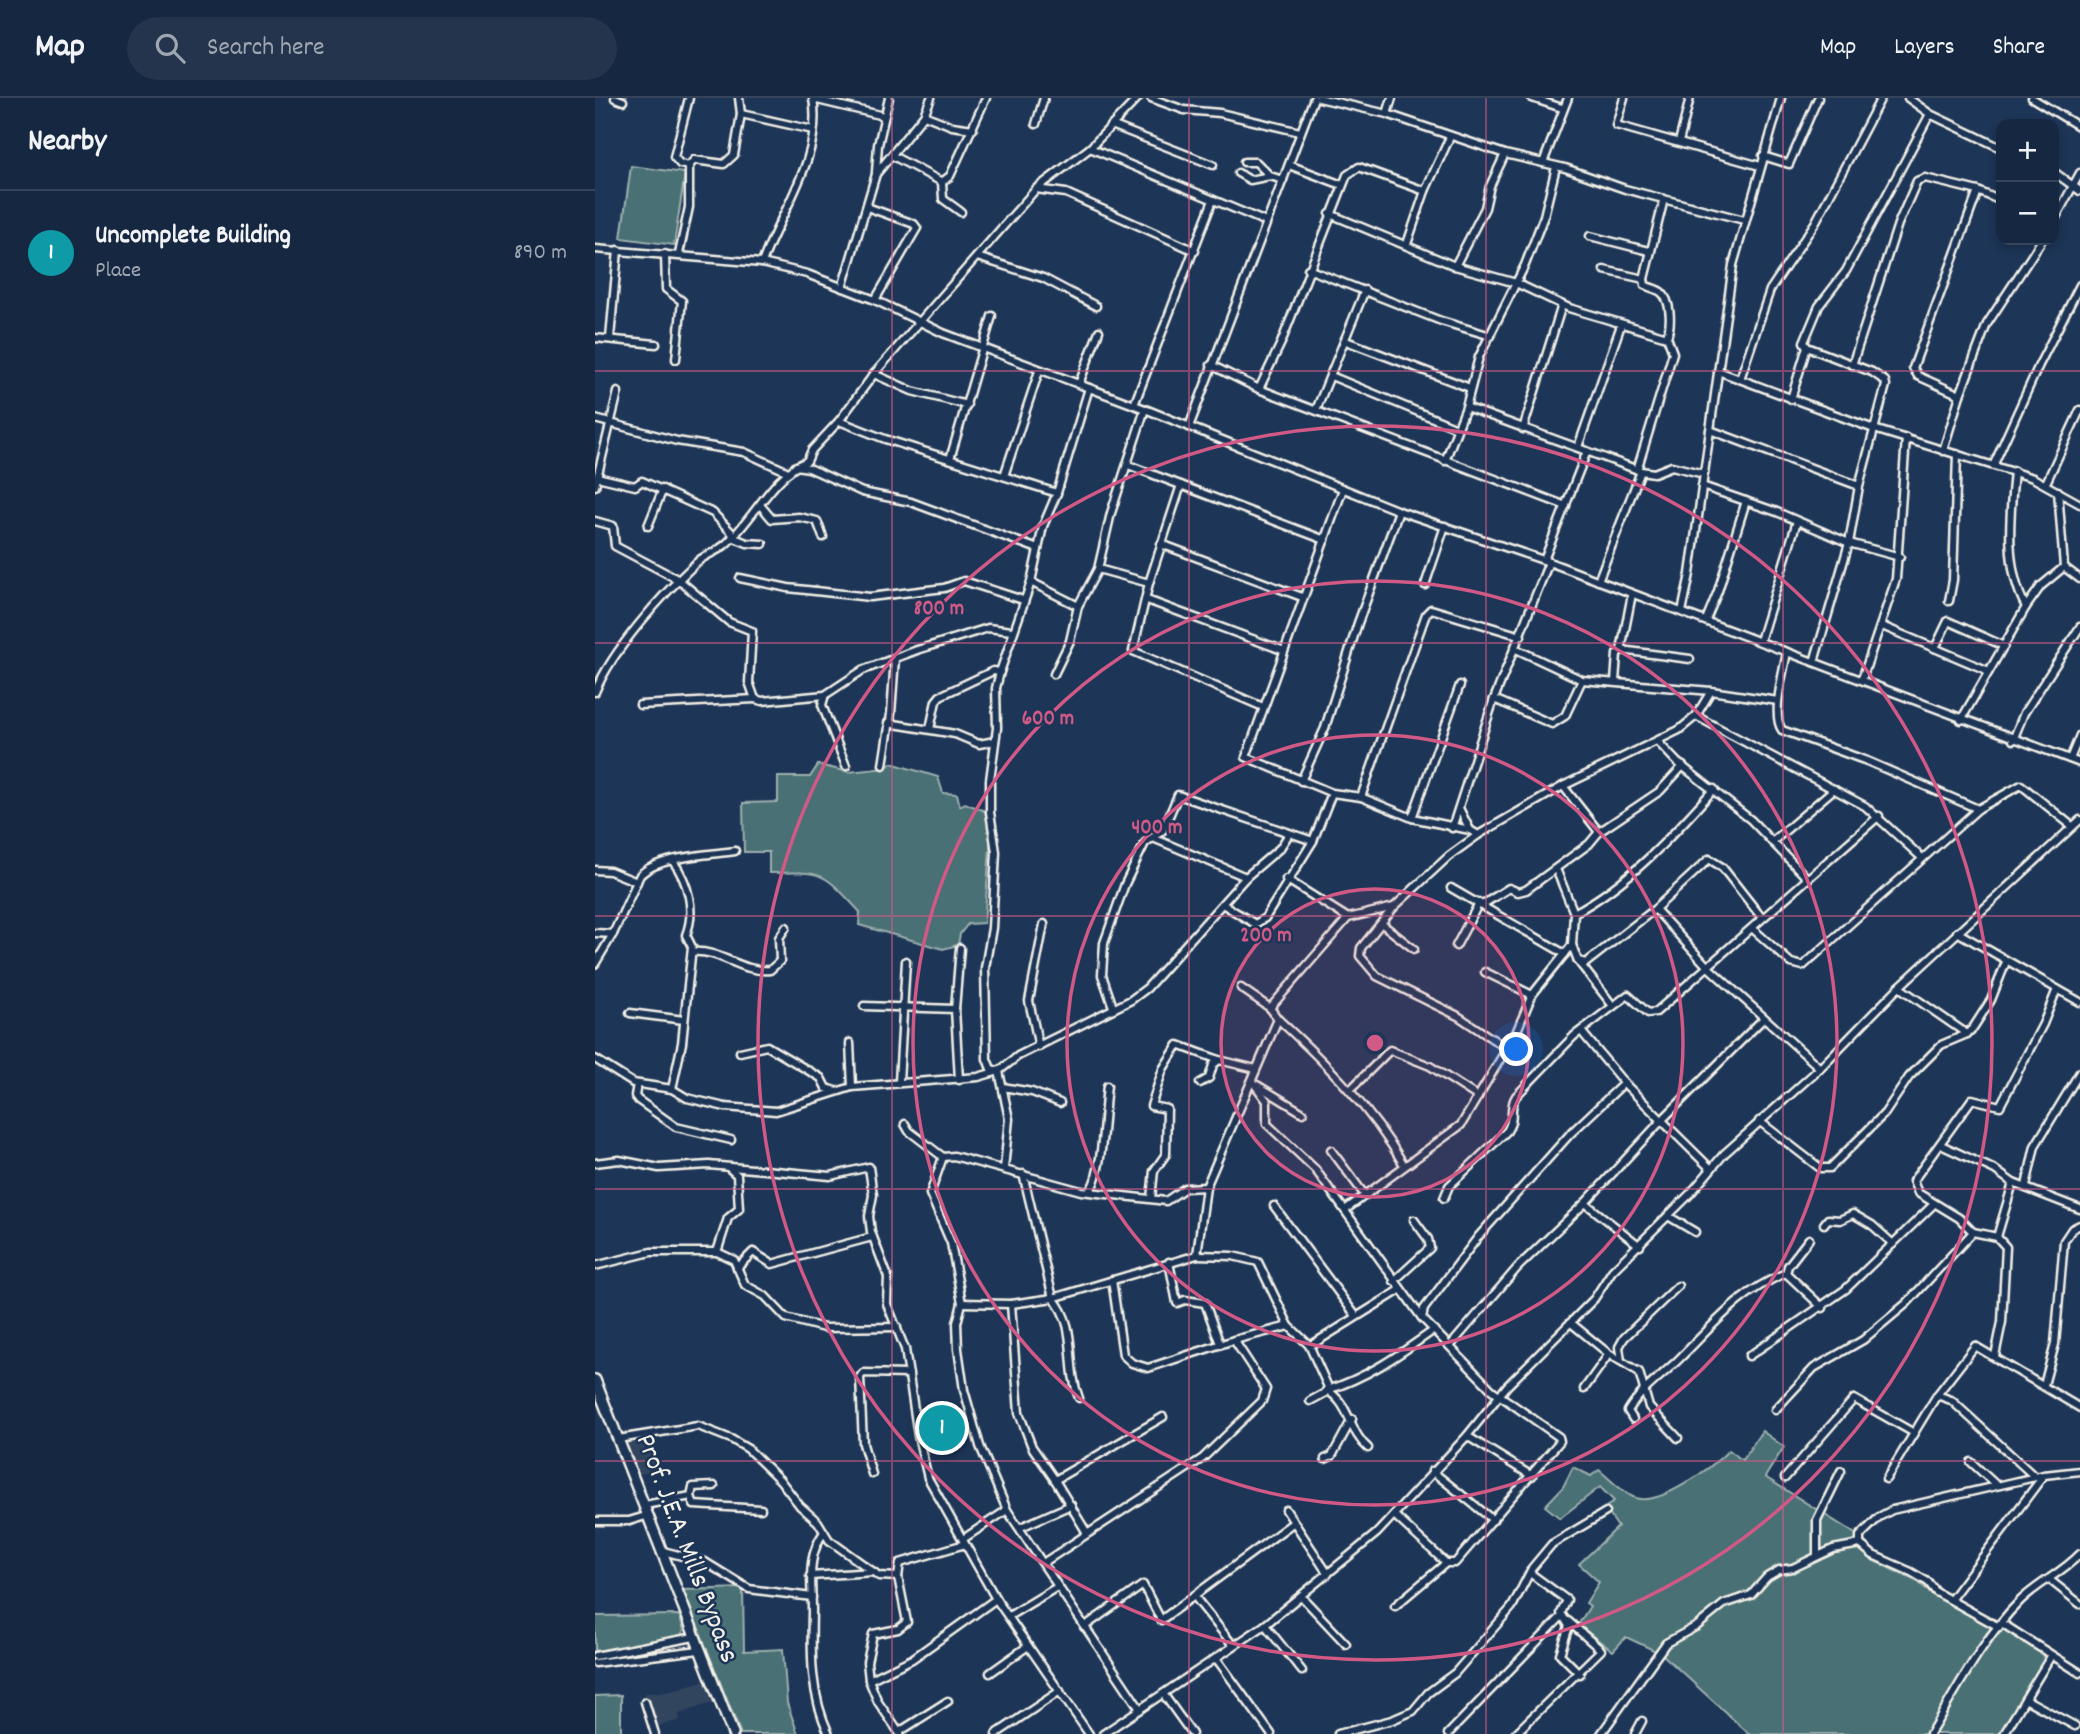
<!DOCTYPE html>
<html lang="en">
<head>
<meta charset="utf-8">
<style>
  body { margin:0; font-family:Dekko,sans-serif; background:#23344c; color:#f1f3f6 }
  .controls { position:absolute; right:21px; top:21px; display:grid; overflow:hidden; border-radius:14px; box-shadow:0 4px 10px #0003 }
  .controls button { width:63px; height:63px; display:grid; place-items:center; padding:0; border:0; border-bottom:2px solid #35445a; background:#162841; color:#f1f3f6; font:35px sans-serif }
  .you { position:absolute; left:922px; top:952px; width:24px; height:24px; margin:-18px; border:5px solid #fff; border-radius:50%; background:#1a73e8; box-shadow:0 0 0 10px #1a73e833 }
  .badge { display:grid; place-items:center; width:46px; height:46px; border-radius:50%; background:#db2777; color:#fff; font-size:23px; font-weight:700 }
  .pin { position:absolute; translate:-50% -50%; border:4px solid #fff; box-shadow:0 2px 7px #0006 }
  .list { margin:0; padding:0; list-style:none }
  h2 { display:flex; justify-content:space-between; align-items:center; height:91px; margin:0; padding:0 28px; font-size:30px }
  h2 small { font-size:23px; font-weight:400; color:#9ea6b1 }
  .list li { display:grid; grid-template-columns:46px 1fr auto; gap:21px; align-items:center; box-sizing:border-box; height:126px; padding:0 28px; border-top:2px solid #35445a }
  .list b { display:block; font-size:26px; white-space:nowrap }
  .list p { margin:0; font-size:23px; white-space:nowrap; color:#9ea6b1 }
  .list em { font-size:23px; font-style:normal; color:#9ea6b1 }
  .icon { flex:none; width:38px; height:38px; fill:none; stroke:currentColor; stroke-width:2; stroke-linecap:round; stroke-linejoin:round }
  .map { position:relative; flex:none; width:1485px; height:1636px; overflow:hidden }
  header { display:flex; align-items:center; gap:42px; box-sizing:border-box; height:98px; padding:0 35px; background:#162841; border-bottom:2px solid #35445a }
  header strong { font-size:33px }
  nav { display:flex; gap:38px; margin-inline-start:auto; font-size:24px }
  .search { width:490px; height:63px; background:#23344c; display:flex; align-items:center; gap:18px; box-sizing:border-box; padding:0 24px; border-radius:38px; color:#9ea6b1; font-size:26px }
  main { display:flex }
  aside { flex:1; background:#162841 }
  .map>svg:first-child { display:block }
</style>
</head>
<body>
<header>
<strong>Map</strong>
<div class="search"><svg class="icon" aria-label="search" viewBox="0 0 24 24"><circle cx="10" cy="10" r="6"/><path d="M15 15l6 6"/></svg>Search here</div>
<nav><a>Map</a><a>Layers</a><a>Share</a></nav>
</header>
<main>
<aside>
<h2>Nearby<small></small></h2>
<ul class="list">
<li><span class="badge" style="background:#0f9aa8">1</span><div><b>Uncomplete Building</b><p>Place</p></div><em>890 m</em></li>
</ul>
</aside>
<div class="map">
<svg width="1485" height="1636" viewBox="0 0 1485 1636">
  <rect width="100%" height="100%" fill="#1d3557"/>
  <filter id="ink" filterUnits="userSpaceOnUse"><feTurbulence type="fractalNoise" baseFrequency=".0143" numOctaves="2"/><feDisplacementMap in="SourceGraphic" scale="14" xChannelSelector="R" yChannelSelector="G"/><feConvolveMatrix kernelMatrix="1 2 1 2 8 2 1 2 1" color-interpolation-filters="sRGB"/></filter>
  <g filter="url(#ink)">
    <g fill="#32445e">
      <path d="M57 1337 64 1374 43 1376 30 1344Z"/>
      <path d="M110 1582 119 1604 84 1616 85 1622 61 1629 50 1595 75 1593Z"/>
    </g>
    <g fill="#486f74" stroke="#9eb0ae" stroke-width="2">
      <path d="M36 68 90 75 79 147 26 140Z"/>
      <path d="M296 665 343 679 348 695 362 696 365 708 370 705 390 713 396 738 389 825 373 826 365 836 363 847 348 851 264 827 265 814C228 774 230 773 174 775V754H149L148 705 183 704V679H215L223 667 254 674 291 670Z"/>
      <path d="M1167 1333 1189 1349 1170 1379 1262 1437 1264 1450 1279 1463 1323 1484 1337 1496 1408 1531 1447 1555 1449 1562 1404 1636H1154L1067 1556 1031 1539 1018 1553 983 1527 995 1508 991 1505 1004 1484 984 1466 1023 1429 1010 1410 1019 1403 1005 1389 965 1420 950 1408 968 1389 978 1369 996 1378 1004 1372C1014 1380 1026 1393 1038 1399 1063 1411 1117 1369 1134 1352L1147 1362Z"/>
      <path d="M148 1490 149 1553 188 1551 192 1605 203 1636H146L88 1492Z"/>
      <path d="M84 1517 89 1532 83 1542 0 1553V1518Z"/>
      <path d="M26 1597V1636H0V1598Z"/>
    </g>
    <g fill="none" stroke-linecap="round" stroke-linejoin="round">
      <defs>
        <g id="street">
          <path d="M20 0 28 3"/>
          <path d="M94 0 79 59 85 66 94 68"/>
          <path d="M556 0 589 12 625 15 705 34"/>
          <path d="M724 0 792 16 910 56 970 70 1030 91 1149 122"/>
          <path d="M937 0 967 10"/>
          <path d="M1029 0 1021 27 1165 68"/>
          <path d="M1313 0 1335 16 1406 50"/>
          <path d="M1437 0 1485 29"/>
          <path d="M218 1 289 18"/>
          <path d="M146 16 218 32"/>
          <path d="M792 16 797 0"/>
          <path d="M329 17 357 28 378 31"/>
          <path d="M441 26 449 0"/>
          <path d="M519 28 618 67"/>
          <path d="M1084 44 1095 0"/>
          <path d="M495 50 671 124"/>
          <path d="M298 58 347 84 355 78 391 0"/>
          <path d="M1168 58 1194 66 1223 0"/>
          <path d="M649 64H661L675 78 688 82"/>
          <path d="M948 65 973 0"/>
          <path d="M694 67 747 87"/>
          <path d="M281 74 283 47 294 0"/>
          <path d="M1459 74 1485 93"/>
          <path d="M643 75 655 82 675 78"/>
          <path d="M347 84 348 101 366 114"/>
          <path d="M441 91 471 95 600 153"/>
          <path d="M1069 101 1049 181 1050 187C1055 190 1062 191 1066 194 1077 203 1076 228 1072 239"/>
          <path d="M272 109 319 126 322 130 280 202"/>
          <path d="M735 116 860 168 921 185 974 210 1072 239 1078 255 1042 372"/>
          <path d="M1459 123 1485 75"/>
          <path d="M995 138 1054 153"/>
          <path d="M812 146 830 93 855 39"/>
          <path d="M0 151 167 165 212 176 280 202 348 235 550 311 804 413 954 464 1485 665"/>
          <path d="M70 156 71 191 87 203 81 261"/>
          <path d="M84 156 94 109V68L99 62 129 66 139 57 146 16 144 0"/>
          <path d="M382 159 448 180 501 208"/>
          <path d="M167 165C186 112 228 60 218 0"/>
          <path d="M860 168 890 110 895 88 910 56"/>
          <path d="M713 171 846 223 896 238"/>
          <path d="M1009 172 1049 181"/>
          <path d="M247 190 281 76 329 17 336 0"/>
          <path d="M0 240 61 246"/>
          <path d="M15 240 23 152"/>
          <path d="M751 243 875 290"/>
          <path d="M616 267 664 291 971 408"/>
          <path d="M1257 267 1303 126 1322 83 1330 80 1383 93 1406 103"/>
          <path d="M1123 273 1279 331 1438 380 1485 406"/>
          <path d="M279 276 317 293 372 307"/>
          <path d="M736 278 862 330"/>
          <path d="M1145 281 1175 192 1220 125 1286 0"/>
          <path d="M484 286 504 233"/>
          <path d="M664 291 686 245 752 77 764 69 830 93"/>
          <path d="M1365 297 1392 226 1447 142"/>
          <path d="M1196 301 1212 249"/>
          <path d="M539 307 618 102"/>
          <path d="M871 309 1046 373 1059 375 1077 368 1109 376"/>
          <path d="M721 312 770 192"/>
          <path d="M0 321 82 343 149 354 191 373"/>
          <path d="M244 323 290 341 462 395"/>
          <path d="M594 329 719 0"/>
          <path d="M928 331 967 207"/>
          <path d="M1115 332 1264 388"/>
          <path d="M983 349 1026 227"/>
          <path d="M1348 353 1365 297 1323 278 1318 270 1383 93"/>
          <path d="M355 361 397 218"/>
          <path d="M850 363 871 309 884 259 930 167 949 118 961 69"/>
          <path d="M1399 366 1444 267 1485 187"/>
          <path d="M533 367 730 442"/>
          <path d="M201 368 214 370 267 394 316 404 443 451"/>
          <path d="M409 378 444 273"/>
          <path d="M2 379 40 388 47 383 118 415 139 437"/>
          <path d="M1451 385 1485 312"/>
          <path d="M586 387 554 485 538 553 668 609"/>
          <path d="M0 388 23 294"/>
          <path d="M1107 388 1182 414 1254 445 1305 459"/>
          <path d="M748 391 651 659 737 695 766 699 817 720 875 732 883 737"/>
          <path d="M1463 393 1469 469"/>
          <path d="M166 408 177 421 204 419 222 423 228 439"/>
          <path d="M0 423 18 428 20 448 84 482 134 524 157 533 154 584 160 601 167 603 230 597 268 572 322 552 393 530 417 533"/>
          <path d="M53 428 68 391"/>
          <path d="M137 439 152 445 168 446"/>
          <path d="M566 446 707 499"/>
          <path d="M949 462 992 353"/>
          <path d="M503 471 516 415 550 311"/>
          <path d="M145 480 193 490 275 499 349 490 369 483 428 502"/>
          <path d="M1003 483 1046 373"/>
          <path d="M436 484 483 508"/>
          <path d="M830 487 850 428"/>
          <path d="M552 502 687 552"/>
          <path d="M1354 503 1358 482 1362 356"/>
          <path d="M1431 509 1446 488 1469 469 1485 481"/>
          <path d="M1087 514 1095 476 1138 167 1186 0"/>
          <path d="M1111 522 1123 493 1151 403"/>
          <path d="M1287 528 1394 573"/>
          <path d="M1165 543 1202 423"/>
          <path d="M1340 550 1353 523 1409 548"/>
          <path d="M921 551 987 582 1116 593 1183 603"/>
          <path d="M1026 552 1095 561"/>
          <path d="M1192 554C1189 572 1176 617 1187 632L1272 663 1383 711"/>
          <path d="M1219 564 1254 445 1264 388 1291 287 1290 283 1277 274 1212 249 1209 244 1224 208 1251 173 1335 16"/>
          <path d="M405 574 401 590 402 630 395 682V714L401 754 397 830 390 870 392 961 396 971 404 973 414 1021 409 1071"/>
          <path d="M459 576 475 543 483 508 503 471 554 485"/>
          <path d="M1267 581 1301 481 1311 340"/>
          <path d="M1020 584 1022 556 1026 552 1037 496"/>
          <path d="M0 594C18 551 67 497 101 465 110 456 123 454 132 445 160 419 178 377 212 363L217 352 244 323 279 276 441 91 495 50 543 0"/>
          <path d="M230 597 227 607 251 668"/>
          <path d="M899 601 957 626 970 618 987 582"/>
          <path d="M45 607 160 601"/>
          <path d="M1101 618 1270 708 1326 759"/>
          <path d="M1366 622 1431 509C1409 469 1415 417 1419 373"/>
          <path d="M293 625 360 636 384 646 400 643"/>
          <path d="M335 631 341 603 345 598 398 573 405 574 436 484 448 428 462 395 494 290"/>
          <path d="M1418 642 1429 615 1485 529"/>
          <path d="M1062 643 1082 664 1156 722 1213 781"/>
          <path d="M1475 661 1485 637"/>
          <path d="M288 667 296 616 300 560"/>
          <path d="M706 683 730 630 763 525 804 413"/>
          <path d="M968 688 1004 734"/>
          <path d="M766 699 831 516 836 511 926 538"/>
          <path d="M864 710 875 732"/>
          <path d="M817 720 865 587"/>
          <path d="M857 730 899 601 954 464"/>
          <path d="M558 740 651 779"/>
          <path d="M1177 744 1239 691"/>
          <path d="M961 771 979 815 977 847 983 863 1018 908"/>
          <path d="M0 772 15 773 42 784"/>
          <path d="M691 781 753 820"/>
          <path d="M856 790 970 856"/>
          <path d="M629 807 660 826 670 820 718 743 737 695"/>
          <path d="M887 807 914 790 923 794 931 792 994 746 1004 734 1065 693 1088 668"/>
          <path d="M1060 811 1112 868 1225 970"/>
          <path d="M979 815C1034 786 1078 737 1119 691"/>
          <path d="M787 826 819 851"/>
          <path d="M1158 831 1196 865 1208 868 1383 711 1426 687 1477 728"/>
          <path d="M1362 834 1485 904"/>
          <path d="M0 835 18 836"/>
          <path d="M861 848 884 805"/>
          <path d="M97 854C125 851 146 875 175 872L185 863 184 840 191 829"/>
          <path d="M983 863 991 865 1060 811 1114 761 1127 769 1167 820"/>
          <path d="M0 866 18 836 45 777C64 758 113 757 140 753"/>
          <path d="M890 874 937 897"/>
          <path d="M1304 889 1372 936"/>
          <path d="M646 890 675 910 683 921C731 965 776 1010 809 1067"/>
          <path d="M269 908 360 911 364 982"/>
          <path d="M518 909 507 877 509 845 530 786 550 745 568 732 583 697 718 743"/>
          <path d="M675 910 753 820 799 809"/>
          <path d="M360 911 365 850"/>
          <path d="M35 915 89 922"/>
          <path d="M986 933 1029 985 1116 1071"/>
          <path d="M255 945 257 989"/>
          <path d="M444 949 434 903 449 826"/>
          <path d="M911 950 863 918 782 878 765 858 766 850 799 809 854 758 883 737 968 688 1084 632 1101 618 1116 593"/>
          <path d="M145 954 172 948 226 980 231 990 238 992"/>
          <path d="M0 961 38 985 77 991 92 1000 130 1009 181 1013 257 989 383 979 404 973 423 958 536 902 552 890 651 779 685 750 694 736"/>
          <path d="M657 983 672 1003V1026L720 1071 827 1220"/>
          <path d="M304 984 311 863"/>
          <path d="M605 985 614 980 618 967 624 962 661 971"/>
          <path d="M42 986 40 998 43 1002 81 1029 136 1042"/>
          <path d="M662 987 708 1015"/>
          <path d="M408 989 437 994 465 1005"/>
          <path d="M77 991 87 945 97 849 91 837C101 812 93 784 78 763"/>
          <path d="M756 991 795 952 835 968 883 999"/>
          <path d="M1164 1023 1225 1070H1235L1290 1015 1314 979 1346 947 1372 936 1378 930 1396 902 1411 864"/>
          <path d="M310 1026 314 1033 348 1059 359 1058 486 1093 571 1103 590 1090 611 1089"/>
          <path d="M1346 1047 1400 1072 1418 1085 1485 1111"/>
          <path d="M736 1052 769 1096"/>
          <path d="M348 1059 335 1096 356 1145 367 1205 362 1225 363 1251 369 1292 385 1348 412 1412 545 1611"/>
          <path d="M0 1065 24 1062 64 1070 114 1067 235 1078 274 1069 278 1097 274 1118 276 1134 293 1179 292 1206 310 1251 323 1338 333 1380 401 1501 494 1636"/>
          <path d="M134 1070 142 1077 144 1111 133 1120 122 1154 139 1162 150 1187 170 1198 191 1220 229 1230 302 1229"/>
          <path d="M428 1076 458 1200C484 1230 470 1266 484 1300"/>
          <path d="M1431 1088 1440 1048 1485 974"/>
          <path d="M494 1093C508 1080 509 1008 512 988"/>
          <path d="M556 1100 559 1073 571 1056 572 1011 556 1008 568 971 583 947 624 962"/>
          <path d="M849 1100 854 1088 912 1033C921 1020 913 1010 921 998L979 938 1033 897 1053 915 1061 914 1284 718"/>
          <path d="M990 1105 1045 1148"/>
          <path d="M679 1108 761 1218"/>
          <path d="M750 1112 866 1027 921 935 937 897 977 847"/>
          <path d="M1073 1118 1100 1134"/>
          <path d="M1229 1126 1233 1121 1245 1122 1258 1116 1277 1127 1298 1146"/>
          <path d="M1402 1139 1378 1134 1364 1120 1323 1095 1318 1083 1377 1001 1405 1008 1448 926 1462 891"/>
          <path d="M602 1157 638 1158 663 1164 694 1228"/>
          <path d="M574 1164 582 1205 590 1202 610 1205 625 1246"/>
          <path d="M0 1168 56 1154H122"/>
          <path d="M142 1170 158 1154 177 1166 277 1139"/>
          <path d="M1191 1175 1193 1168 1214 1141"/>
          <path d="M517 1182 528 1257 537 1265 553 1270 639 1242 694 1228 714 1247 718 1246 805 1192"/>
          <path d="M799 1183 835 1150 833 1141 819 1122"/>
          <path d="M367 1205 416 1206 458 1200 602 1157 611 1089 683 921"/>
          <path d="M416 1206 424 1315 437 1349 460 1382"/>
          <path d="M976 1225 1014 1256 1044 1274 1054 1309 1083 1340"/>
          <path d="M714 1247 733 1289 730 1295 715 1303"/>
          <path d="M856 1247 923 1169 990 1105 1066 1023 1169 920"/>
          <path d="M1154 1258 1251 1191 1339 1106"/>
          <path d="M1400 1258 1407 1224 1411 1149 1402 1139 1418 1085"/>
          <path d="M1026 1263 1024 1249 1029 1240 1083 1188"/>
          <path d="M1449 1287 1460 1246 1469 1143 1477 1131 1485 1127"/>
          <path d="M989 1291 1014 1256"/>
          <path d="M732 1292C772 1280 805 1256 839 1232"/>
          <path d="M732 1292C756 1307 754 1334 773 1350"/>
          <path d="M1342 1297 1356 1302 1440 1379"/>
          <path d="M1180 1312 1219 1270 1268 1242 1312 1205 1378 1134"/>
          <path d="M1038 1321 1033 1313C1045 1293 1064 1280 1082 1263 1117 1229 1143 1194 1191 1175L1228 1210"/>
          <path d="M872 1338 937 1378"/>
          <path d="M23 1341 103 1328 136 1341 153 1351 185 1382 205 1408 223 1424 234 1442 284 1478 303 1479"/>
          <path d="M730 1361 737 1358 757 1321"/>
          <path d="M1376 1364 1401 1387"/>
          <path d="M837 1373 898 1422"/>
          <path d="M277 1376 268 1346 265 1279 268 1275 314 1276"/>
          <path d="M1190 1380 1259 1301 1319 1335 1342 1297 1380 1248 1485 1310"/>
          <path d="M1291 1381 1319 1335"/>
          <path d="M96 1398 99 1407 166 1411"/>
          <path d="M50 1407 96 1398 98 1389 119 1388"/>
          <path d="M691 1412 733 1476"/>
          <path d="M799 1417 851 1465"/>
          <path d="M0 1423H34L54 1417"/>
          <path d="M426 1429 476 1407"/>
          <path d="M229 1434C211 1460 217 1483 217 1513 216 1556 215 1596 234 1636"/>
          <path d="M492 1435 460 1382 568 1319"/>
          <path d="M368 1441 412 1412"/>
          <path d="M68 1453 110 1464 154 1491 217 1499"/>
          <path d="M1222 1457V1422L1246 1373"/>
          <path d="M448 1465 608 1360 667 1303 671 1291 639 1242"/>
          <path d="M935 1475 972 1502 966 1515 974 1528 965 1556 985 1576"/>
          <path d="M215 1478 279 1474"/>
          <path d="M1455 1482 1485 1506"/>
          <path d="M599 1498 638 1547"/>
          <path d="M707 1499 751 1546"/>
          <path d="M1356 1501 1449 1377"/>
          <path d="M800 1508 851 1465H860L965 1343 964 1339 897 1292 827 1220 829 1211 883 1139 975 1036 1029 985"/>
          <path d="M414 1518 462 1489"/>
          <path d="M1408 1526 1485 1575"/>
          <path d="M670 1527 707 1573"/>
          <path d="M489 1529 548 1487 566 1522 699 1424"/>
          <path d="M1404 1529 1341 1494 1333 1484 1316 1474 1278 1457 1265 1446V1438L1284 1419 1297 1412 1449 1377 1485 1373"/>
          <path d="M0 1558 99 1539"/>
          <path d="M621 1560 676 1636"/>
          <path d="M0 1565 104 1552"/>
          <path d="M395 1575 433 1548"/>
          <path d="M274 1582 272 1564 278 1536 303 1531 312 1524 303 1479 305 1465 370 1446"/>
          <path d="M569 1597 597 1636"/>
          <path d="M1430 1601 1480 1628"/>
          <path d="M50 1604 60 1636"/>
          <path d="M304 1634 353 1603"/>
          <path d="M305 1636 283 1604 274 1582 317 1561 401 1501"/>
          <path d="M401 1636 465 1593"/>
          <path d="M508 1636 670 1527 782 1435 872 1338 912 1288 999 1201 1017 1173 1095 1096 1129 1056 1225 970 1304 889 1485 722"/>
          <path d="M743 1636 797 1622 818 1613 833 1595 860 1575 917 1509 937 1470 957 1446 1011 1414"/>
          <path d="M853 1636 967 1518"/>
          <path d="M920 1636 1006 1552 973 1523"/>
          <path d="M1006 1636 1071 1545 1102 1528 1129 1506 1156 1497 1172 1479 1184 1472 1198 1470 1238 1451 1265 1446"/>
          <path d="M1040 1636 1047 1623"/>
          <path d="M1335 1636C1362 1591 1388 1540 1425 1503 1443 1485 1467 1475 1485 1456"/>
          <path d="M1409 1636 1456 1558"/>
        </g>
        <path id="secondary" d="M0 1282 138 1636"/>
      </defs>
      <use href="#street" stroke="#f4f1e8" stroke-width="11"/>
      <use href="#secondary" stroke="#f4f1e8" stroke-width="14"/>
      <use href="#street" stroke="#1d3557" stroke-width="6"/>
      <use href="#secondary" stroke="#1d3557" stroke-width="9"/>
    </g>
  </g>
  <path fill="none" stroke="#d15985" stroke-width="2" stroke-opacity="0.55" d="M297 0V1636M594 0V1636M891 0V1636M1188 0V1636M0 273H1485M0 545H1485M0 818H1485M0 1091H1485M0 1363H1485"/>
  <circle cx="780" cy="945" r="154" fill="#d15985" fill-opacity=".12"/>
  <g fill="none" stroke="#d15985" stroke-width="3.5">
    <circle cx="780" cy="945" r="154"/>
    <circle cx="780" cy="945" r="308"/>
    <circle cx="780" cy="945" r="462"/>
    <circle cx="780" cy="945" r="617"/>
  </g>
  <g text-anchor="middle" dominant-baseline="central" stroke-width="5" stroke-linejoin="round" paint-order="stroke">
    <g font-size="28" fill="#f4f1e8" stroke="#1d3557">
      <text transform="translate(90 1451) rotate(69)">Prof. J.E.A. Mills Bypass</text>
    </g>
  </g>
  <circle cx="780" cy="945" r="10" fill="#d15985" stroke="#1d3557" stroke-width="3.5"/>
  <g font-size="21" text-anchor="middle" font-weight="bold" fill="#d15985" stroke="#1d3557" stroke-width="5" stroke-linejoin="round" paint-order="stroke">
    <text x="344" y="516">800 m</text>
    <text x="453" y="626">600 m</text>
    <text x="562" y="735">400 m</text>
    <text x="671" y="843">200 m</text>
  </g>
</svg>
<div class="controls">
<button>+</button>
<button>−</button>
</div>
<div class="you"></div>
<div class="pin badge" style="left:347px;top:1330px;background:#0f9aa8">1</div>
</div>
</main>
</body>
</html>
